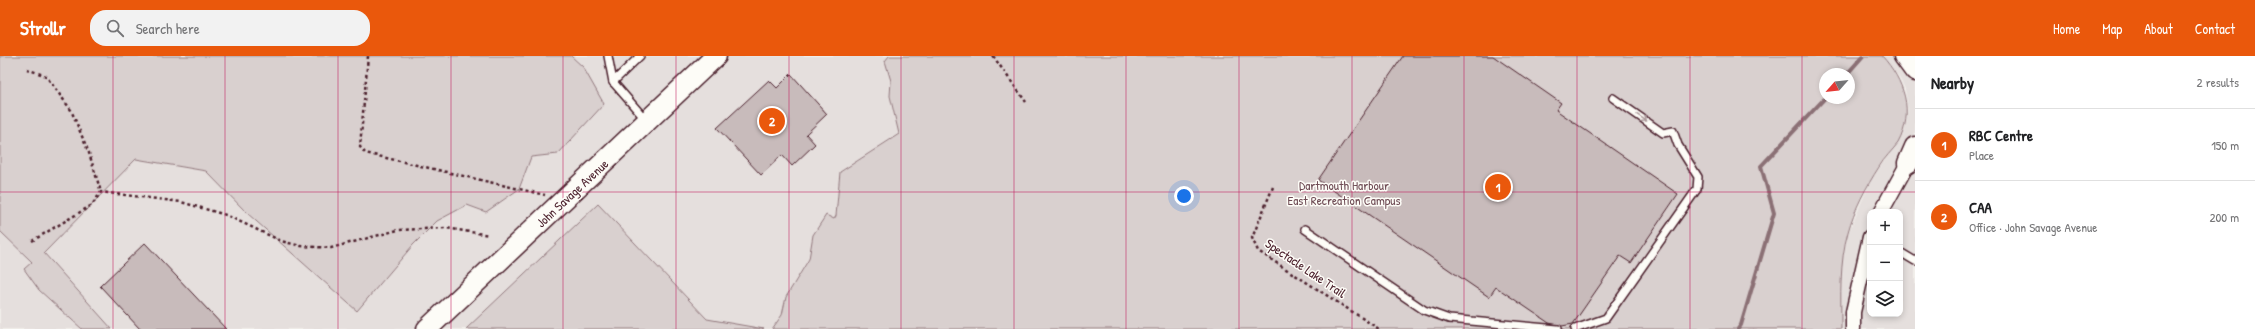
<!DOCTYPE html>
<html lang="en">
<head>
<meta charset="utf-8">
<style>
  body { margin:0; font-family:"Patrick Hand",sans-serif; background:#f2f2f2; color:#202124 }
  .controls { position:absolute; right:12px; bottom:12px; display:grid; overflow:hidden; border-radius:8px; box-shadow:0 2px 6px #0003 }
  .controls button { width:36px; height:36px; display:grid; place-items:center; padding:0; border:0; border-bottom:1px solid #e0e0e0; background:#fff; color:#202124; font:20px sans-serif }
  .compass { position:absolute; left:1819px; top:12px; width:36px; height:36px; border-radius:50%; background:#fff; box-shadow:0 2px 6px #0003; rotate:243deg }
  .you { position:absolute; left:1184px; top:140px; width:14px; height:14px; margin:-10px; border:3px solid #fff; border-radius:50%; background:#1a73e8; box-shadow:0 0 0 6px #1a73e833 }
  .badge { display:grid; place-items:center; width:26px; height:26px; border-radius:50%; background:#ea580c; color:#fff; font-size:13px; font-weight:700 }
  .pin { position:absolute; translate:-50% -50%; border:2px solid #fff; box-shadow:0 1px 4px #0006 }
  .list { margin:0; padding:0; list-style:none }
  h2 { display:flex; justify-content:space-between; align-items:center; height:52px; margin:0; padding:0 16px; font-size:17px }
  h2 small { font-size:13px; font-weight:400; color:#757577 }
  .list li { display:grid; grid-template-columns:26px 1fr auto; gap:12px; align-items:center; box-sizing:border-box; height:72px; padding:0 16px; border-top:1px solid #e0e0e0 }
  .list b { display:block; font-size:15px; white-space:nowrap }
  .list p { margin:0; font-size:13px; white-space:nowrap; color:#757577 }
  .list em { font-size:13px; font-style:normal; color:#757577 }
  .icon { flex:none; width:22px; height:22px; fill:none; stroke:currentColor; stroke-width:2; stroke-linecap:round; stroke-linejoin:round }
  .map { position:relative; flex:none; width:1915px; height:273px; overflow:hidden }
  header { display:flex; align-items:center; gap:24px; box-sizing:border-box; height:56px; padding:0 20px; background:#ea580c; color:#fff }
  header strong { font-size:19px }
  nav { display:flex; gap:22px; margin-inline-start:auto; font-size:14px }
  .search { width:280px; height:36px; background:#f2f2f2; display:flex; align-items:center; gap:10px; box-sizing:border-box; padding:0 14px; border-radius:16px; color:#757577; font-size:15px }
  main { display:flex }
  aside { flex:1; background:#fff }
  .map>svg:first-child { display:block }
</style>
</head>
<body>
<header>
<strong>Strollr</strong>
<div class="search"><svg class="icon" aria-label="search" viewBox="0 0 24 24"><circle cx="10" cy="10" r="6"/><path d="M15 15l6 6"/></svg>Search here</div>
<nav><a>Home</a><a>Map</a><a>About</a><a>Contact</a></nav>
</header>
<main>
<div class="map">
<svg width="1915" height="273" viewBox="0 0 1915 273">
  <rect width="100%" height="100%" fill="#f2efeb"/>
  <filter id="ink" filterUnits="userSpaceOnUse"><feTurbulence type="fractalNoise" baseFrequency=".025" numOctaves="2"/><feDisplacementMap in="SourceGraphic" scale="8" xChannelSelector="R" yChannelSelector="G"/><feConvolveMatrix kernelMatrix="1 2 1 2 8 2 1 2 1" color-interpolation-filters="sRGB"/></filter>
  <g filter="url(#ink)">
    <g fill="#e5dfdd" fill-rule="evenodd">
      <path d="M571 0H893L890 40 899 78 840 116 836 160 786 241 779 273H717L598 148 466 273H112L44 197 136 103 206 115 247 157 357 255 413 189 437 165 467 149 486 156 519 133 531 101 558 98 583 11Z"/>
      <path d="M1882 0H1915V273H1841L1842 205 1848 177 1871 124 1903 77 1906 67 1908 54 1905 33 1899 21ZM1870 156H1900V258H1870Z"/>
      <path d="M0 175 32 206 39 234 82 273H0Z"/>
    </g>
    <g fill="#d9d0cf" stroke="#92787d" fill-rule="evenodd">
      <path d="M0 0H571L583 11 604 48 558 98 531 101 519 133 486 156 467 149 437 165 413 189 357 255 247 157 206 115 136 103 44 197 112 273H82L39 234 24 213 32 206 0 175Z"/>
      <path d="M889 0H1882C1904 24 1915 56 1898 87 1892 95 1884 102 1879 111 1866 131 1854 154 1848 176 1839 207 1841 241 1841 273H772L782 259 786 241 809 203 813 179 826 159 834 163 836 160 840 116 899 78 890 40 891 25 885 5ZM1825 18H1849V42H1825Z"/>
      <path d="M598 148 707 263 764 273H466Z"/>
    </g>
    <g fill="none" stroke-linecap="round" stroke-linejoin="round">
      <g stroke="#8b6f75" stroke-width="4">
        <path d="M1847 18 1863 0"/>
        <path d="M1738 273 1741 269 1774 157 1761 110 1825 42"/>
      </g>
    </g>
    <g fill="#c8bbbb" stroke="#4a1f2b">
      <path d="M1403 0H1493L1561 47 1556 54 1678 138 1631 207 1620 200 1573 268 1562 270 1549 267 1496 231 1489 241 1318 124Z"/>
      <path d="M791 18 827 58 806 78 815 88 792 110 782 99 761 119 717 72 769 24 777 32Z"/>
      <path d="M145 187 226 273H140L100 230Z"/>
    </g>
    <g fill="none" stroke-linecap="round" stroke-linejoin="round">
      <defs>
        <g id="lane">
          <path d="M608 0 613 26 640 0"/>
          <path d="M613 26 646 64"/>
          <path d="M1305 173 1424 254 1449 263 1558 273"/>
          <path d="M1900 196 1915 205"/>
          <path d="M1575 273 1606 262 1697 133 1698 121 1678 89 1673 75 1663 77 1613 42"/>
        </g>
        <g id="street">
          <path d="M1881 156 1908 107 1913 101"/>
          <path d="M1853 273V256L1870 181"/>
        </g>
        <g id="secondary">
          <path d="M1904 0 1915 15"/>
          <path d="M1908 107 1915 91"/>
          <path d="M427 273 716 0"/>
        </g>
      </defs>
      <use href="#lane" stroke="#4a1f2b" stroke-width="10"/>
      <use href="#street" stroke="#4a1f2b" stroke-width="17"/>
      <use href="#secondary" stroke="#4a1f2b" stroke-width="23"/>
      <g stroke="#4a1f2b" stroke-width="2.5" stroke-dasharray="3 3" stroke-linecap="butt">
        <path d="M368 0 360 91 365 97 545 139"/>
        <path d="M993 0 1026 46"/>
        <path d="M27 13 46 20 71 54 89 97 101 136"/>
        <path d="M1273 131 1252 182 1258 195 1379 273"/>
        <path d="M32 185 92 149 101 136 181 146 226 159 281 185 301 190 331 192 398 174 446 172 489 179"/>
      </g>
      <use href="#lane" stroke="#fdfcf7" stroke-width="7"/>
      <use href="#street" stroke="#fdfcf7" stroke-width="14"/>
      <use href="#secondary" stroke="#fdfcf7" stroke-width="20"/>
    </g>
    <defs><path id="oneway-shaft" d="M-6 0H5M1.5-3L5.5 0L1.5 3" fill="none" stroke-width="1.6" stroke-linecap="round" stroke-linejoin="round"/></defs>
    <use stroke="#ac999b" href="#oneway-shaft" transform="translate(1642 62) rotate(34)"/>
  </g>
  <path fill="none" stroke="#c2185b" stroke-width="1" stroke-opacity="0.55" d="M113 0V273M225 0V273M338 0V273M451 0V273M563 0V273M676 0V273M789 0V273M901 0V273M1014 0V273M1126 0V273M1239 0V273M1352 0V273M1464 0V273M1577 0V273M1690 0V273M1802 0V273M0 136H1915"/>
  <g text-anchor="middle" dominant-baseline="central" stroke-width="3" stroke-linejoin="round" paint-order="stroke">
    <g font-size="13" fill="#6e4b54" stroke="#fdfcf7">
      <text x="1344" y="129">Dartmouth Harbour<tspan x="1344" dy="15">East Recreation Campus</tspan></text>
    </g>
    <g font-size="13" fill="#4a1f2b" stroke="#fdfcf7">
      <text transform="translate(572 137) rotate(-43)">John Savage Avenue</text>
      <text transform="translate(1306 212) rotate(34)">Spectacle Lake Trail</text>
    </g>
  </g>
</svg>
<div class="controls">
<button>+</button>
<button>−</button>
<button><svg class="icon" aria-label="layers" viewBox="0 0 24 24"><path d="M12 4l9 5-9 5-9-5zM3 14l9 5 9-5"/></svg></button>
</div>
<svg class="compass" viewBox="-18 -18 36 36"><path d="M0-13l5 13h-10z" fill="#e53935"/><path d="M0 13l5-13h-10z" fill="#757577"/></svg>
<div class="you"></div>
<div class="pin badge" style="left:1498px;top:131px">1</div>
<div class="pin badge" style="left:772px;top:65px">2</div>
</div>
<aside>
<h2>Nearby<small>2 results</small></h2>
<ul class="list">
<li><span class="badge">1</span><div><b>RBC Centre</b><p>Place</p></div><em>150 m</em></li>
<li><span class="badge">2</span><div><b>CAA</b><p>Office · John Savage Avenue</p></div><em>200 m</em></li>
</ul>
</aside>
</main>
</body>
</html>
